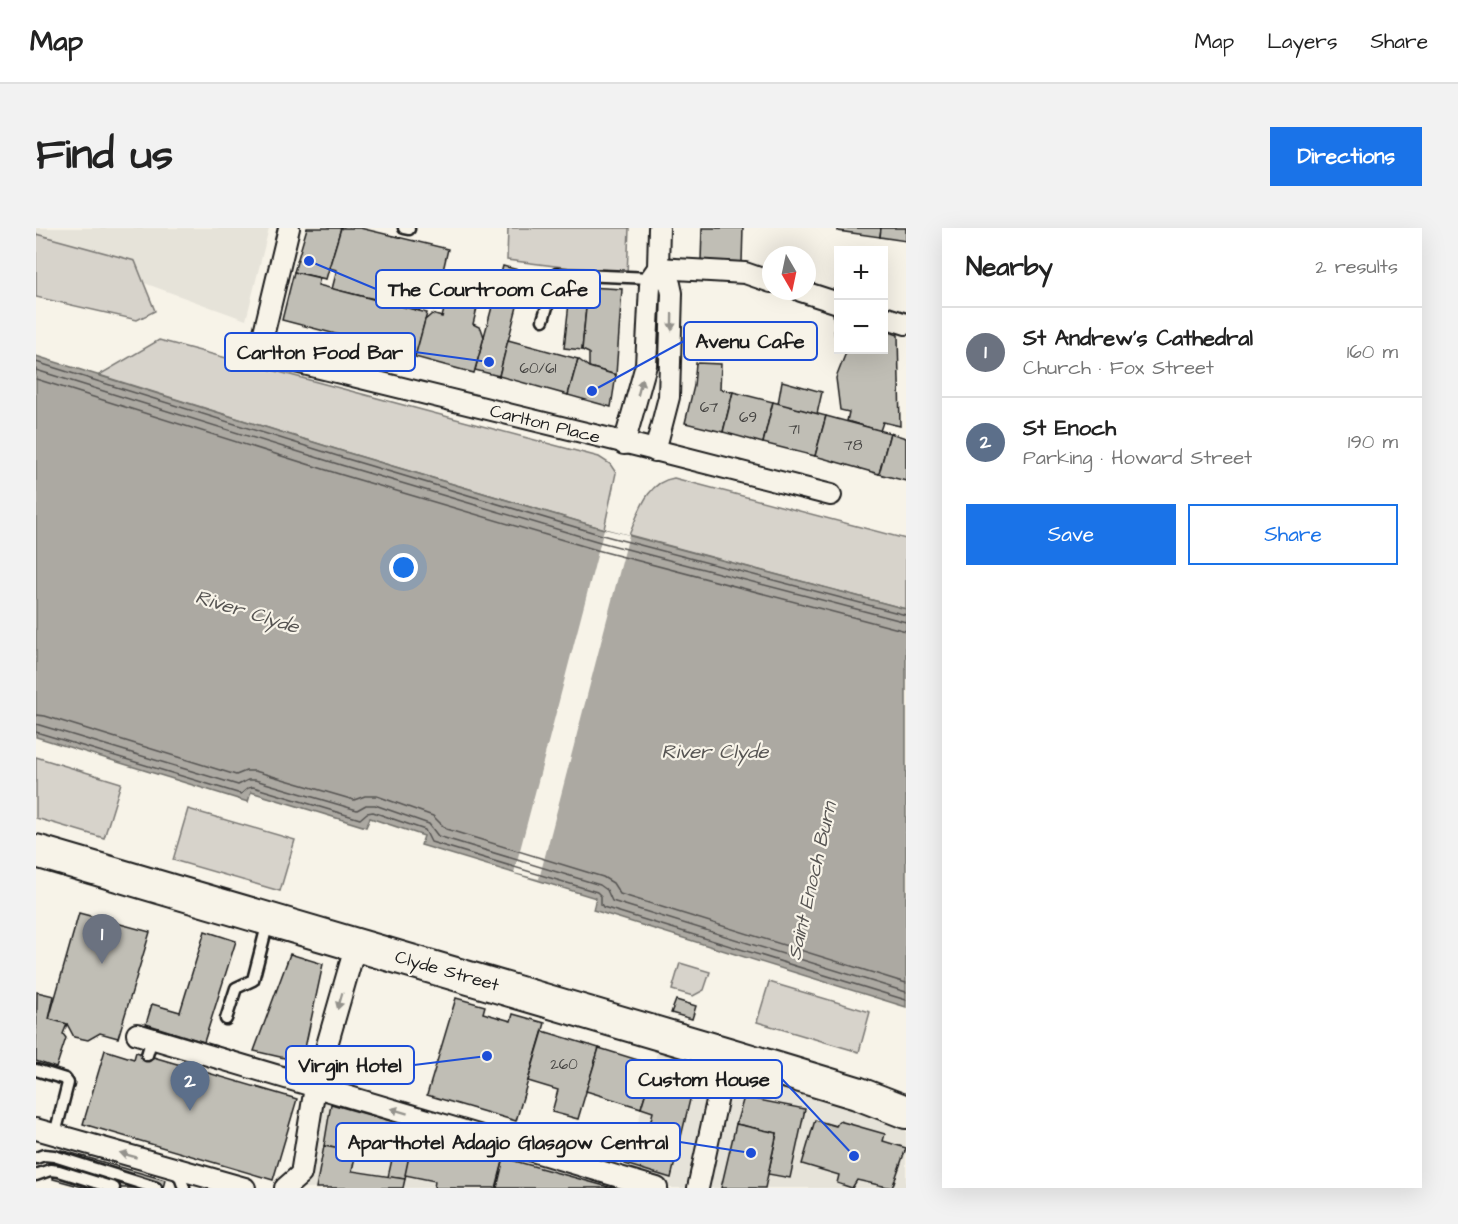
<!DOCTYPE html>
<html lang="en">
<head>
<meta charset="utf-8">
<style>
  body { margin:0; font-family:"Architects Daughter",sans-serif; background:#f2f2f2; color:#222 }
  .controls { position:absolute; right:18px; top:18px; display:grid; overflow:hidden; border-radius:0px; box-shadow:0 6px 24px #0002 }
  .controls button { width:54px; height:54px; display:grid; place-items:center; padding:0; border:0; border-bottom:2px solid #e0e0e0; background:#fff; color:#222; font:30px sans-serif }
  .compass { position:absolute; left:726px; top:18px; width:54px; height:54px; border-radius:50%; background:#fff; box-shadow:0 6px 24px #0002; rotate:171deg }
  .you { position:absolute; left:368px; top:340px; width:21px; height:21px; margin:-15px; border:4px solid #fff; border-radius:50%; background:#1a73e8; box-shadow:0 0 0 9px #1a73e833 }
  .badge { display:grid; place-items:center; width:39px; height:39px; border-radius:50%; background:#1a73e8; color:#fff; font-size:20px; font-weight:700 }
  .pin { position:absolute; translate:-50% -50px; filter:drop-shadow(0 2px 3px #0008) }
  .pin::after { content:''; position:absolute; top:32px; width:21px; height:18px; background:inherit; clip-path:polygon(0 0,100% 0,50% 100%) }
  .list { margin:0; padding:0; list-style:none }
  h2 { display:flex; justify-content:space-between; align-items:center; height:78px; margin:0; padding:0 24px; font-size:26px }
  h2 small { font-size:20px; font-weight:400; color:#767676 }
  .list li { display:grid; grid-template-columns:39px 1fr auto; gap:18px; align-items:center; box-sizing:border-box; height:90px; padding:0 24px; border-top:2px solid #e0e0e0 }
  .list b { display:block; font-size:22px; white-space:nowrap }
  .list p { margin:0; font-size:20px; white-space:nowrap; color:#767676 }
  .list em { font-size:20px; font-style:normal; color:#767676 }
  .actions { display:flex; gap:12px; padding:18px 24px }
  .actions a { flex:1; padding:14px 0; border:2px solid #1a73e8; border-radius:0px; text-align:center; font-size:21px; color:#1a73e8 }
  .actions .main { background:#1a73e8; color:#fff }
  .map { position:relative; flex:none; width:870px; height:960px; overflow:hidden; border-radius:0px }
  header { display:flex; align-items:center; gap:36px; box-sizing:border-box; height:84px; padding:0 30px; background:#fff; border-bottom:2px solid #e0e0e0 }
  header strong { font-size:28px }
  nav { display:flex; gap:33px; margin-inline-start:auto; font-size:21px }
  .intro { display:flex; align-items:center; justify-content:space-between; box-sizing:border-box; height:144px; padding:0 36px }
  h1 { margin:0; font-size:42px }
  .button { padding:15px 27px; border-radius:0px; background:#1a73e8; color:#fff; font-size:21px; font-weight:700 }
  main { display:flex; gap:36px; padding:0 36px }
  aside { flex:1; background:#fff; border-radius:0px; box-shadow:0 6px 24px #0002 }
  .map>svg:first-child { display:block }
</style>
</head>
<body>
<header>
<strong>Map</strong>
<nav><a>Map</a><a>Layers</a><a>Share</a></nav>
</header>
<div class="intro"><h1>Find us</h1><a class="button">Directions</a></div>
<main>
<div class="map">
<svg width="870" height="960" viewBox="0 0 870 960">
  <rect width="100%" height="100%" fill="#f7f3e8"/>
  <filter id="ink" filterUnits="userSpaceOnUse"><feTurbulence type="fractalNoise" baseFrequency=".0167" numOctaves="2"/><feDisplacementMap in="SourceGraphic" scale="12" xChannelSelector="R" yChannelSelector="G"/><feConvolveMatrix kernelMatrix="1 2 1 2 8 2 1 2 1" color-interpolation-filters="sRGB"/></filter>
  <g filter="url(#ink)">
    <g fill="#e6e3d9">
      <path d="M0 0H233L210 92 108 55 98 33 0 6Z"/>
      <path d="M626 806 692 826 664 960H262L279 859 587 950Z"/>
      <path d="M698 837 870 900V960H669Z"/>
    </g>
    <g fill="#d7d3cb" stroke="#7a7874" stroke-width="1.5">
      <path d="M472 0H593L591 47 471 32Z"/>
      <path d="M0 6 99 33 119 83 101 92 0 69Z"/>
      <path d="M123 112 563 229 574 236 580 245 568 301 309 224 63 147Z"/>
      <path d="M638 250 870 311V381L593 307C603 285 610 254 638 250Z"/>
      <path d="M0 529 85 555 68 610 0 590Z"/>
      <path d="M152 581 259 612 244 663 137 632Z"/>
      <path d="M644 735 674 744 668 762 657 768 636 762Z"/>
      <path d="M733 754 834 784 823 824 721 794Z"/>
    </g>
    <path fill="#aca9a2" stroke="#72716c" stroke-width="1.5" d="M0 128 309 224 568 301 870 381V779L557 682 560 670 385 617 388 608 334 590 330 599 215 564 212 574 0 509Z"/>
    <path fill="#f7f3e8" d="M568 301 593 307 503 651 478 645Z"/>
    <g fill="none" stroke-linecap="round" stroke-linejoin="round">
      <g stroke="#565452" stroke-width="1.5">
        <path d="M0 134 308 230 566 307 870 387"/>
        <path d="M0 142 305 237 564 314 870 394"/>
        <path d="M0 151 303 246 561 322 870 403"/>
        <path d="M0 487 9 488 200 547 210 543H219L318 572 329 568H341L397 588 410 601 567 649 577 655 584 666 870 755"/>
        <path d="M0 496 202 557 212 552H219L321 582 330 577H339L393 596 402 608 564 657 571 662 576 673 870 764"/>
        <path d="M0 504 205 566 212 560 217 559 324 591 331 585 337 584 389 602 395 614 561 664 565 668V676L567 679 870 772"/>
      </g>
    </g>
    <g fill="#c0beb5" stroke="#1c1c1c" stroke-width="1.5">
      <path d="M271 0H305L290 51 258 44Z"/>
      <path d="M305 0H324L412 21 398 81 385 78 383 83 370 79 372 73 362 70 360 76 296 61 301 42 293 40Z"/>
      <path d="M666 0H707L706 35 665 34Z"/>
      <path d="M802 0H845L844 9 802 3Z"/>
      <path d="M845 0H870V13L844 9Z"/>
      <path d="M467 38 490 44 463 148 439 142Z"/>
      <path d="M258 44 284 50 282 57 391 85 380 127 246 92Z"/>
      <path d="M415 56 445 64 437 96 445 100 448 109 438 145 379 129 389 92 396 86 406 89Z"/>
      <path d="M535 57 552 59 546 122 528 120Z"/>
      <path d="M552 59 586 61 580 147 553 139V125L546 122Z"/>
      <path d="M797 83 802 86V114L799 112Z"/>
      <path d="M848 102 862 107 864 198 847 194 844 203 811 193 813 184 804 182 800 150 811 122H848Z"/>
      <path d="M472 112 542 131 532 167 463 148Z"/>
      <path d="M542 131 553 139 580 147 575 179 532 167Z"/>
      <path d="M660 135 685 136 684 161 697 164 687 204 649 195 658 158Z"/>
      <path d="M746 153 786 164 781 186 742 176Z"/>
      <path d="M697 164 737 174 727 215 687 204Z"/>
      <path d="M737 174 790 188 779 228 727 215Z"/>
      <path d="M790 188 854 205 843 246 779 228Z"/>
      <path d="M854 205 870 210V253L843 246Z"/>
      <path d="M43 685 114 704 82 810 64 805 52 812 38 809 31 796 13 791Z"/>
      <path d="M169 703 200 713 168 814 110 796 116 776 144 784Z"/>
      <path d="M254 726 287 736 266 834 218 823Z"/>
      <path d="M1 764 18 768 13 791 31 796 27 806 30 810 20 840 0 833Z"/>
      <path d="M420 770 449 778 447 785 475 793 477 786 509 795 480 893 391 867Z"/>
      <path d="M640 772 660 778 656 791 635 785Z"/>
      <path d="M507 803 563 820 542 891 516 884 522 862 492 853Z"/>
      <path d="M563 820 618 837 605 880 550 863Z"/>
      <path d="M69 822 98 831 100 824 261 871 237 952 47 896Z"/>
      <path d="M618 837 654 847 658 855 635 950 589 936 601 896 613 900 617 884 605 880Z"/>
      <path d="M708 869 769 881 754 950 732 946 741 905 700 896Z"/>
      <path d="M295 876 379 900 369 951 352 949 357 927 320 919V924L288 918Z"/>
      <path d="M779 892 800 898 803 893 849 906 847 913 870 920 856 960 821 952 816 960 801 955 803 947 766 936Z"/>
      <path d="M700 896 741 905 729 960H685Z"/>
      <path d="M379 900 468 930 460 960H398L399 953 369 947Z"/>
      <path d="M288 918 320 924 316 943 369 951 367 960H280Z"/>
      <path d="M25 922 129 952 127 960H50L17 951Z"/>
      <path d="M468 930 576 960H461Z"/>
    </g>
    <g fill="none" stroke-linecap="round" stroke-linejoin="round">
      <defs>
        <g id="service">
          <path d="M368 0 373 1"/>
          <path d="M507 92 521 46 615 50"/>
          <path d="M190 791 200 760 217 752 232 694"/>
          <path d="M111 827 116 811"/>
          <path d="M0 842 29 851 32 855 19 906"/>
          <path d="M0 930 8 927 18 928 120 960"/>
          <path d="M138 942 144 949 148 960"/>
          <path d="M0 947 14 942 23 943 78 960"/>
        </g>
        <g id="minor">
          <path d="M253 0 223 125 607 219 795 267"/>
          <path d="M622 40 709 45 735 54"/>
          <path d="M765 63 802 75"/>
          <path d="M848 89 870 96"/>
          <path d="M588 216 610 137 614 58 615 50 622 40 623 0"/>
          <path d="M619 223 633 169 636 65 634 56 622 40"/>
          <path d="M101 806 621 960"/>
          <path d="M0 901 209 960"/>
          <path d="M249 960 265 946 279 859 320 716"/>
          <path d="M662 960 684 859"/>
        </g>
        <path id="primary" d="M0 623 692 826 821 865 870 884"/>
      </defs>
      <use href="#service" stroke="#1c1c1c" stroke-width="15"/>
      <use href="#minor" stroke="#1c1c1c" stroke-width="24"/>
      <use href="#primary" stroke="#1c1c1c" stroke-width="36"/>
      <use href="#service" stroke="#f7f3e8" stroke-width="10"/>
      <use href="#minor" stroke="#f7f3e8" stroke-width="20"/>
      <use href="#primary" stroke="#f7f3e8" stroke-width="32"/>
    </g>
    <defs><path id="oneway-solid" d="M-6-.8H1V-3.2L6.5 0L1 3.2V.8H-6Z" transform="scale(1.5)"/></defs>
    <g fill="#94928c">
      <use href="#oneway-solid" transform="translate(636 94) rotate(91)"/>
      <use href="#oneway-solid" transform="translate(604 159) rotate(-75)"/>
      <use href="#oneway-solid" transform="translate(304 773) rotate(106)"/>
      <use href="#oneway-solid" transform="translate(363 883) rotate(-163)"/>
      <use href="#oneway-solid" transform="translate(92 927) rotate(-164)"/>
    </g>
  </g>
  <g text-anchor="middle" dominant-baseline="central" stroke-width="4.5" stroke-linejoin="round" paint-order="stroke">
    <g font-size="15" fill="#454442">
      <text x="502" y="140">60/61</text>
      <text x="673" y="179">67</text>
      <text x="712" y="189">69</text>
      <text x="758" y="201">71</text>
      <text x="817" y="217">78</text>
      <text x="528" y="836">260</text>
    </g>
    <g font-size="18" fill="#1c1c1c" stroke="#f7f3e8">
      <text transform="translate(509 196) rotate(14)">Carlton Place</text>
      <text transform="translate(411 743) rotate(16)">Clyde Street</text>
    </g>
    <g font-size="20" font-style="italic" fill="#565452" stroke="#f7f3e8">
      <text transform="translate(211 384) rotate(17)">River Clyde</text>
      <text x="679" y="524">River Clyde</text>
      <text transform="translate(776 653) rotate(-77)">Saint Enoch Burn</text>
    </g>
  </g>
  <path fill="none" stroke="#1d4ed8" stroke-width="2" d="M273 33L340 61M556 163L648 113M453 134L379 124M451 828L378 837M818 928L746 851M715 925L644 914"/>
  <g fill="#1d4ed8" stroke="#f7f3e8" stroke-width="2">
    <circle cx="273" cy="33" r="6"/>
    <circle cx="556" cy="163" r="6"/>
    <circle cx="453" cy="134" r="6"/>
    <circle cx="451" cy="828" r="6"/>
    <circle cx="818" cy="928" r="6"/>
    <circle cx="715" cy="925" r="6"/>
  </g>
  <g fill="#f7f3e8" stroke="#1d4ed8" stroke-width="2">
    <rect x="340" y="42" width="224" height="38" rx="6"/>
    <rect x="648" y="94" width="133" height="38" rx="6"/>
    <rect x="189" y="105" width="190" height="38" rx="6"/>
    <rect x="250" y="818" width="128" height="38" rx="6"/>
    <rect x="590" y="832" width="156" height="38" rx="6"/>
    <rect x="300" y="895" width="344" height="38" rx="6"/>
  </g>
  <g font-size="20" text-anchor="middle" font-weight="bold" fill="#1c1c1c">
    <text x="452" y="68">The Courtroom Cafe</text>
    <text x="714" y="120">Avenu Cafe</text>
    <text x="284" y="131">Carlton Food Bar</text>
    <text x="314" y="844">Virgin Hotel</text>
    <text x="668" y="858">Custom House</text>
    <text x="472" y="921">Aparthotel Adagio Glasgow Central</text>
  </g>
</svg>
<div class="controls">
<button>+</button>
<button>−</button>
</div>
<svg class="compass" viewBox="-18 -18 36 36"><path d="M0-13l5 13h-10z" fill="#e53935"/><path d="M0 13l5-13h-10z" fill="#767676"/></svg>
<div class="you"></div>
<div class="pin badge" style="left:66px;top:736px;background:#6b7280">1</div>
<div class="pin badge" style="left:154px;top:883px;background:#5c6f8a">2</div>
</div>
<aside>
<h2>Nearby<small>2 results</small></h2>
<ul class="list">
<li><span class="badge" style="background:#6b7280">1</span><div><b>St Andrew's Cathedral</b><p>Church · Fox Street</p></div><em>160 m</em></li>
<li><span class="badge" style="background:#5c6f8a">2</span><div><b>St Enoch</b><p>Parking · Howard Street</p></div><em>190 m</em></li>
</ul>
<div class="actions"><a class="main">Save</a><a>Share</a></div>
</aside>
</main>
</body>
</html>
